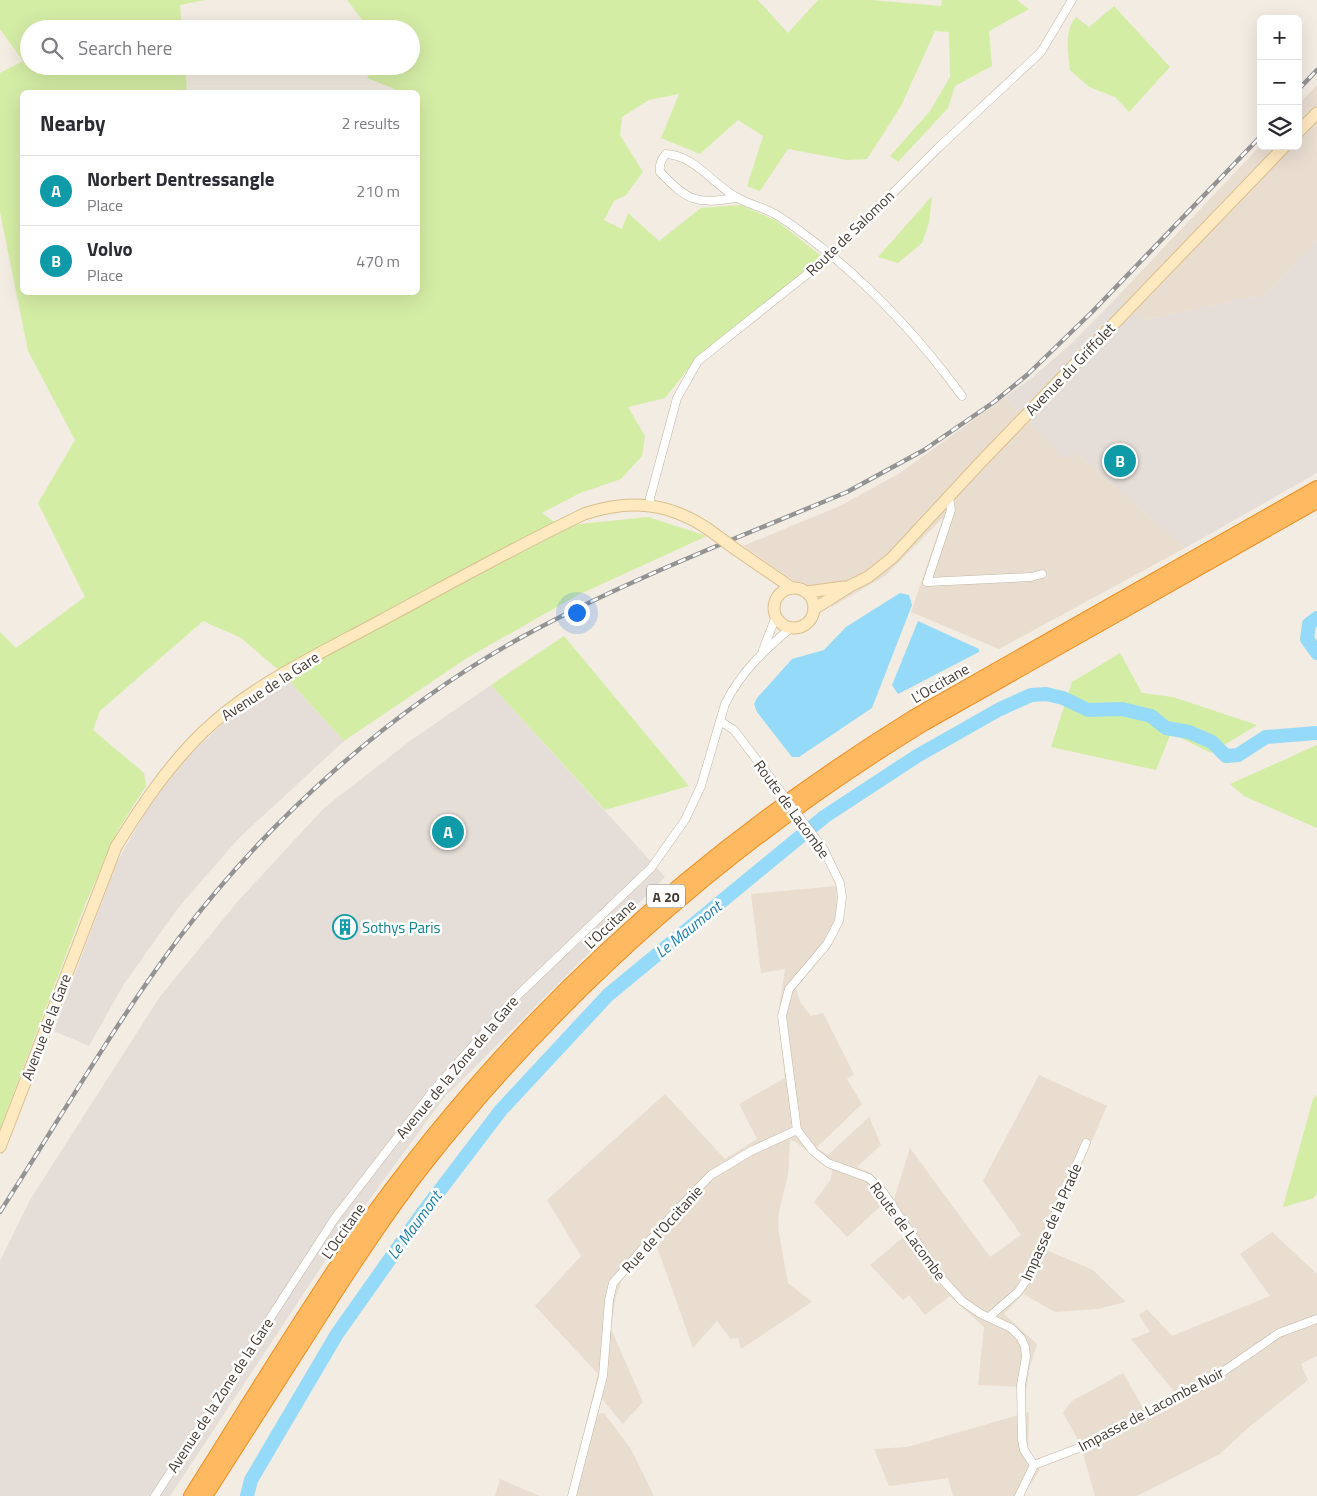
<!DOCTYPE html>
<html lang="en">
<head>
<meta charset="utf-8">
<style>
  body { margin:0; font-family:"Titillium Web",sans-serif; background:#f7f7f7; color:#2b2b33 }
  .controls { position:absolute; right:15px; top:15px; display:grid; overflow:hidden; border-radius:8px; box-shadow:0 5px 20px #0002 }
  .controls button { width:45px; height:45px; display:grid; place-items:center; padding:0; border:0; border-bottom:1px solid #e1e1e2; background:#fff; color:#2b2b33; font:25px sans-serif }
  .you { position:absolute; left:576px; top:612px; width:18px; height:18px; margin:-12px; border:4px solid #fff; border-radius:50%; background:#1a73e8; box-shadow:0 0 0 8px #1a73e833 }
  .badge { display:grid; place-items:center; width:32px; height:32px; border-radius:50%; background:#ff180d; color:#fff; font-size:16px; font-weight:700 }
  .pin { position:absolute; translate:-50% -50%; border:2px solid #fff; box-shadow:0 1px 5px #0006 }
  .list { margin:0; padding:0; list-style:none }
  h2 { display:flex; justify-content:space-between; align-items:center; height:65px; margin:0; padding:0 20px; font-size:21px }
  h2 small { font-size:16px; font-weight:400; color:#7c7c81 }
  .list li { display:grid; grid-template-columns:32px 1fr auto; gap:15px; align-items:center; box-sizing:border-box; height:70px; padding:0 20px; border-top:1px solid #e1e1e2 }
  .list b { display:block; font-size:19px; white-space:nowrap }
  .list p { margin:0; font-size:16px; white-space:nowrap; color:#7c7c81 }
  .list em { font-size:16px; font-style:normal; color:#7c7c81 }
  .icon { flex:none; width:28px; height:28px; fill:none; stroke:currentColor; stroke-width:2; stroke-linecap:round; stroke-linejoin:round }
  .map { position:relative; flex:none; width:1317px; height:1496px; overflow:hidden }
  .search { position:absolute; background:#fff; box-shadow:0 5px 20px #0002; left:20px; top:20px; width:400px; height:55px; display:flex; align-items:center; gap:12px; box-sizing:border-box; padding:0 18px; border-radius:28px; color:#7c7c81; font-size:19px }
  .panel { position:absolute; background:#fff; box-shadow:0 5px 20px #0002; left:20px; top:90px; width:400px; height:205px; border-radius:8px }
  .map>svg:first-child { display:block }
</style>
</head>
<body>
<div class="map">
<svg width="1317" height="1496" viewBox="0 0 1317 1496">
  <rect width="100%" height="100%" fill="#f3ece2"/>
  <g fill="#e8ddcf">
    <path d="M1317 85V240L1267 294 1142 320 1117 297 1261 145 1298 146V105Z"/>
    <path d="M1005 397 1065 459 1075 452 1185 548 999 649 911 612 943 518 885 576 832 607 743 546 840 506 900 473Z"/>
    <path d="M836 886 837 914 824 941 793 977 800 1002 811 1016 823 1013 854 1074 847 1079 862 1104 816 1148 828 1155 869 1117 881 1145 857 1167 871 1173 894 1199 910 1148 990 1257 1021 1235 983 1181 1039 1075 1107 1106 1044 1249 1093 1270 1126 1302 1097 1309 1055 1312 1023 1294 1004 1314 1037 1344 1029 1370 1027 1387 978 1385 984 1327 950 1296 925 1315 909 1295 903 1300 870 1265 907 1234 884 1203 847 1237 814 1202 831 1179 832 1171 796 1142 790 1140 788 1175 779 1211 778 1228 788 1283 812 1302 741 1349 738 1338 731 1339 717 1321 693 1348 655 1241 623 1278 616 1296 611 1329 643 1402 623 1424 602 1399 598 1414 604 1413 631 1449 654 1496H568L598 1374 535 1306 581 1256 547 1200 665 1094 725 1159 757 1139 739 1104 785 1078 778 1015 785 969 761 973 751 894Z"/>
    <path d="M1272 1232 1317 1274V1356L1301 1364 1308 1380 1249 1427 1220 1454 1137 1496H1095L1080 1443 1063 1413 1072 1401 1123 1373 1145 1411 1176 1394 1131 1339 1150 1332 1139 1315 1147 1309 1172 1336 1270 1296 1240 1254Z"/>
    <path d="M1029 1412 1028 1447 1040 1470 1025 1492V1496H953L948 1478 889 1486 874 1449 907 1447Z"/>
    <path d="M500 1479 540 1496H495Z"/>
  </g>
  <g fill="#e5ddd7">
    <path d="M1317 240V473L1185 548 1075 452 1065 459 1005 397 1032 378 1073 342 1117 297 1142 320 1267 294Z"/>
    <path d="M288 680 344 741 239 838 178 908 124 984 89 1046 54 1031 116 864 150 804 186 758 231 716Z"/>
    <path d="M491 685 665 877 443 1099 329 1255 170 1496H0V1261L30 1200 159 998 238 901 324 808 410 741Z"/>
  </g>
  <g fill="#d4eda5">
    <path d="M0 0H205L180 5 182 29H29V66H185L187 92H22V292H418V156L420 122 418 120V92H402L367 78 376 66H411V29H369L347 0H758L788 33 818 0H871L941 6 942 0H1017L1029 9 989 31 992 66 955 86 948 108 898 162 890 156 930 111 950 77 949 32 935 31 901 106 867 159 847 160 788 149 760 191 747 186 763 136 738 120 700 154 661 138 679 94 649 100 622 117 620 135 643 172 626 195 614 201 604 220 622 229 628 213 659 241 701 208 741 205 777 221 820 255 819 259 697 358 665 398 628 407 645 436 642 456 621 479 580 493 542 513 560 526 648 517 707 536 578 595 467 658 344 741 282 673 241 638 203 621 100 711 93 730 144 773 146 786 118 830 86 902 0 1129V632L16 648 85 597 38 503 75 440 28 351 0 212V73L23 61 0 29Z"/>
    <path d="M1114 6 1170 67 1129 112 1115 97 1089 87 1070 70C1068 52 1064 31 1076 17L1089 27Z"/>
    <path d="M932 196 929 223 922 243 898 263 878 257Z"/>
    <path d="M564 636 689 786 605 810 491 685Z"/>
    <path d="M1120 653 1142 693 1173 697 1257 725 1211 753 1171 733 1156 770 1051 747 1072 682Z"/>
    <path d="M1317 745V828L1244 796 1230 784Z"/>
    <path d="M1317 1095V1192L1314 1198 1283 1207 1313 1099Z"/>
  </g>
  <g fill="#95daf8">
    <path d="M900 593 909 595 912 605 872 708 799 757H792L757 712 754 704 757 698 792 659 824 650 846 627Z"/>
    <path d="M918 621 979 649V652L898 694 892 685Z"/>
  </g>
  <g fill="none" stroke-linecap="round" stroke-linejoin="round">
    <g stroke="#95daf8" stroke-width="14">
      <path d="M1317 618 1309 624 1307 639 1317 653"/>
      <path d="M247 1496 251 1480 337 1334 421 1215 501 1110 608 995 824 817 917 756 1000 709 1031 695 1046 694 1063 698 1088 710 1122 709 1151 716 1166 728 1189 732 1212 742 1226 756 1238 755 1266 737 1317 733"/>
    </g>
    <defs>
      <g id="street">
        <path d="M736 198C696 204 689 202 660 172 659 164 661 159 666 154 694 155 714 185 736 197 748 204 762 207 775 214 791 223 806 236 821 247 875 290 921 340 962 396"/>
        <path d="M949 498 951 510 927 582 1031 577 1042 574"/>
        <path d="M650 506V498L677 398 698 361 831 255 938 148 1041 52 1072 0"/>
        <path d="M763 650 776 616"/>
        <path d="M720 721 734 730 769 776"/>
        <path d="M824 850 840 883 842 897 839 921 827 944 789 989 782 1016 797 1130 813 1151 828 1163 869 1178 883 1192 942 1279 962 1301 981 1314 1011 1328 1021 1338 1025 1347 1026 1357 1021 1385 1022 1440 1024 1450 1034 1465 1019 1496"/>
        <path d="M989 1317 1018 1292 1027 1279 1086 1143"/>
        <path d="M1034 1465 1084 1446 1205 1384 1279 1333 1317 1319"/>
        <path d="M155 1496 335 1218 433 1091 518 995 651 868 685 820 701 786 725 704C741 672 764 650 792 627"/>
        <path d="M572 1496 603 1376 609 1300 613 1283 675 1212 711 1175 751 1151 797 1130"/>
      </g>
      <g id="secondary">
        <path d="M1298 132 1317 113"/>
        <path d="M738 551 792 588"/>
        <circle cx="794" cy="608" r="20"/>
        <path d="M807 592 844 587"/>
        <path d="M814 609 850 586 868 577 892 558 980 463 1285 146"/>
        <path d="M0 1147 116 847C142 805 168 766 203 732 253 684 321 653 382 620 449 584 515 547 584 514 629 499 668 502 708 529"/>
      </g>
      <g id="highway">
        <path d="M191 1496C245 1411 297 1324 354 1241 505 1025 690 856 914 717L1317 488"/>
        <path d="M205 1496C241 1439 278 1382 315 1324 349 1270 384 1216 424 1165 563 989 732 841 923 724L1317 501"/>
      </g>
    </defs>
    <use href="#street" stroke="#c2b6a6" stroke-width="9"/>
    <use href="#secondary" stroke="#dbbf8d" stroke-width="13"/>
    <use href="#highway" stroke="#ef8d20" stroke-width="16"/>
    <use href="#street" stroke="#fff" stroke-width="8"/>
    <use href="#secondary" stroke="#ffe9c0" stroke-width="11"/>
    <use href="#highway" stroke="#ffba61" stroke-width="14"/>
    <defs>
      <g id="rail">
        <path d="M1298 90 1317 70"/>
        <path d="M0 1212C59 1120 114 1025 179 938 270 818 390 710 522 637 626 580 738 538 847 492L924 450 994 402 1027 375 1093 311 1261 136"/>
      </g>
    </defs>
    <use href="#rail" stroke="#939393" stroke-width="4.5"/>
    <use href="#rail" stroke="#fff" stroke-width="2.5" stroke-dasharray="8" stroke-linecap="butt"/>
    <defs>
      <path id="street-bridge" d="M769 776 824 850"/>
      <path id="secondary-bridge" d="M708 529 738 551"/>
    </defs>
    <use href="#street-bridge" stroke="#c2b6a6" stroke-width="9" stroke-linecap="butt"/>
    <use href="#secondary-bridge" stroke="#dbbf8d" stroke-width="13" stroke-linecap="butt"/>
    <use href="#street-bridge" stroke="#fff" stroke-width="8"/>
    <use href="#secondary-bridge" stroke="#ffe9c0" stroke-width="11"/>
  </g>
  <defs>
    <symbol id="building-ring" viewBox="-11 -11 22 22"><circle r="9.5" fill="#fff" stroke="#0f9aa8" stroke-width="1.5"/><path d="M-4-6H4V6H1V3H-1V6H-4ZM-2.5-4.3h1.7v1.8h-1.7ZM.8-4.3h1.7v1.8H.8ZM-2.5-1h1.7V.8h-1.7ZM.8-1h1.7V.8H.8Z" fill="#0f9aa8"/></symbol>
  </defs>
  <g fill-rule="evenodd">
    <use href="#building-ring" x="331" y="913" width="28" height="28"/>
  </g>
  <g text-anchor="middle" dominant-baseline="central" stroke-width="5" stroke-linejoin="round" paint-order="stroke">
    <rect fill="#fff" stroke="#7d7670" stroke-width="1" x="647" y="884.5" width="38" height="23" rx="4"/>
    <g font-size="14" font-weight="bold" fill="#453b32">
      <text x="666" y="896">A 20</text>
    </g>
    <g font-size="15" fill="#453b32" stroke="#fff">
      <text transform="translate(850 233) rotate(-44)">Route de Salomon</text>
      <text transform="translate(1070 369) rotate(-46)">Avenue du Griffolet</text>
      <text transform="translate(940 683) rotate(-30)">L'Occitane</text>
      <text transform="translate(270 686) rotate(-33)">Avenue de la Gare</text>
      <text transform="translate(792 809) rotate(54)">Route de Lacombe</text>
      <text transform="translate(610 924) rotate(-43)">L'Occitane</text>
      <text transform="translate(46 1027) rotate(-69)">Avenue de la Gare</text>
      <text transform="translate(457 1067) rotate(-50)">Avenue de la Zone de la Gare</text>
      <text transform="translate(1051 1222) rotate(-66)">Impasse de la Prade</text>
      <text transform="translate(662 1229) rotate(-48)">Rue de l'Occitanie</text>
      <text transform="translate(343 1231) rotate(-55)">L'Occitane</text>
      <text transform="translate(908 1231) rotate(54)">Route de Lacombe</text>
      <text transform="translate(220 1395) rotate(-57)">Avenue de la Zone de la Gare</text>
      <text transform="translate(1151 1409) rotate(-28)">Impasse de Lacombe Noir</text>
    </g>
    <g font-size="15" fill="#0d838f" stroke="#fff" text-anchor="start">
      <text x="362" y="927">Sothys Paris</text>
    </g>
    <g font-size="16" font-style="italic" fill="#1e7eab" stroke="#fff">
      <text transform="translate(688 929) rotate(-39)">Le Maumont</text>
      <text transform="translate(414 1225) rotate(-54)">Le Maumont</text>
    </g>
  </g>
</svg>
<div class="controls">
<button>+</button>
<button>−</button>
<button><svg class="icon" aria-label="layers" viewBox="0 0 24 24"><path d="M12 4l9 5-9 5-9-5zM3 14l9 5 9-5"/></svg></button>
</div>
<div class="you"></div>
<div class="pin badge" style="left:448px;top:832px;background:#0f9aa8">A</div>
<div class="pin badge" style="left:1120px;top:461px;background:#0f9aa8">B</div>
<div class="search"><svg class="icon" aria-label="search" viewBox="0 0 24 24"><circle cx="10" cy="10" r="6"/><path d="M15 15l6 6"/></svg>Search here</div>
<section class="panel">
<h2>Nearby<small>2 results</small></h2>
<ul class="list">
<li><span class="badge" style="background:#0f9aa8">A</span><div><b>Norbert Dentressangle</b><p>Place</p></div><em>210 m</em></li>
<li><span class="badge" style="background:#0f9aa8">B</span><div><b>Volvo</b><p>Place</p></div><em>470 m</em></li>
</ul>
</section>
</div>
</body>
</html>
